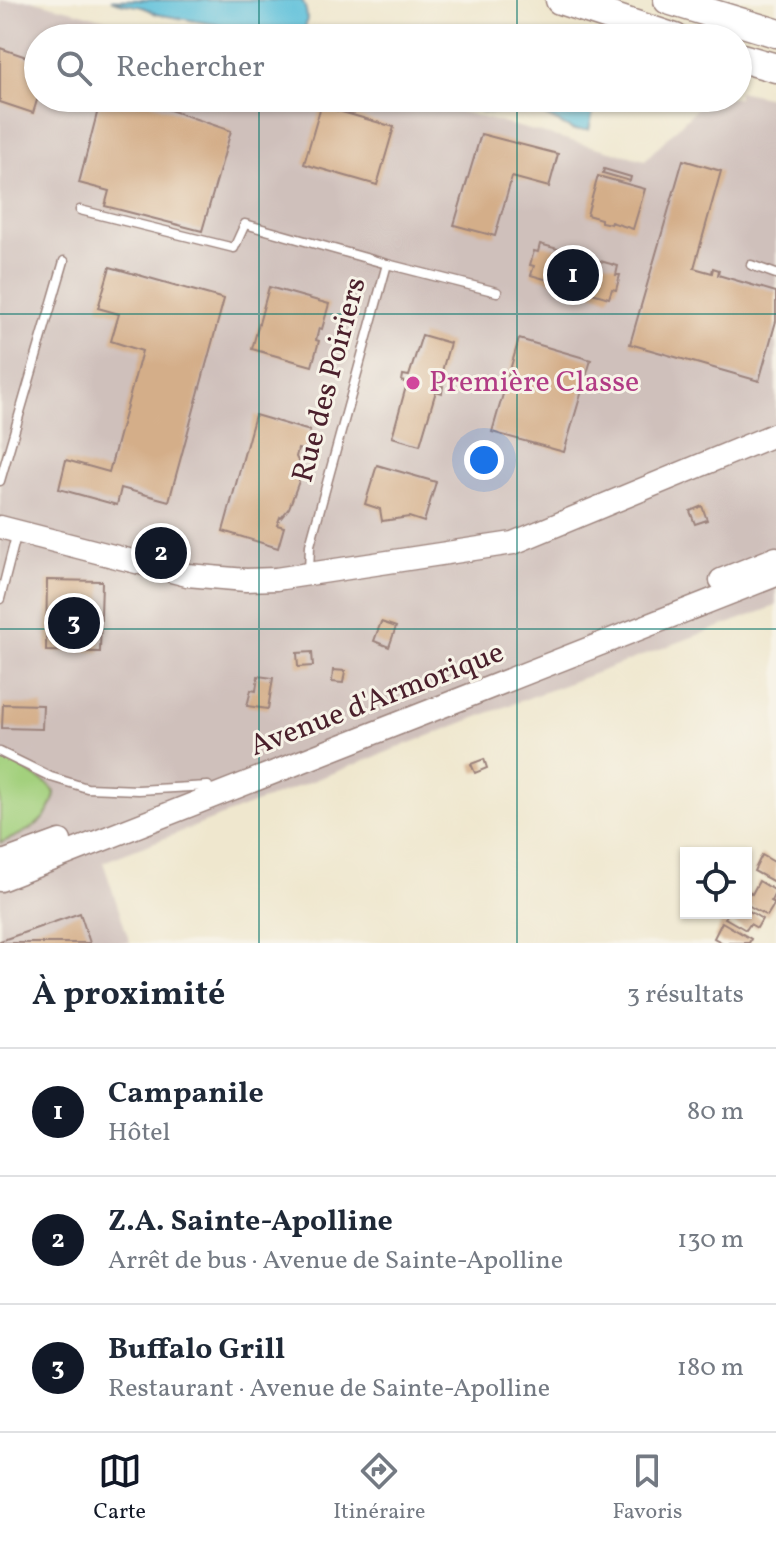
<!DOCTYPE html>
<html lang="fr">
<head>
<meta charset="utf-8">
<style>
  body { margin:0; font-family:Vollkorn,serif; background:#f6f6f7; color:#1f2937 }
  .controls { position:absolute; right:24px; bottom:24px; display:grid; overflow:hidden; border-radius:0px; box-shadow:0 2px 6px #0004 }
  .controls button { width:72px; height:72px; display:grid; place-items:center; padding:0; border:0; border-bottom:2px solid #e0e1e3; background:#fff; color:#1f2937; font:40px sans-serif }
  .you { position:absolute; left:484px; top:460px; width:28px; height:28px; margin:-20px; border:6px solid #fff; border-radius:50%; background:#1a73e8; box-shadow:0 0 0 12px #1a73e833 }
  .badge { display:grid; place-items:center; width:52px; height:52px; border-radius:50%; background:#111827; color:#fff; font-size:26px; font-weight:700 }
  .pin { position:absolute; translate:-50% -50%; border:4px solid #fff; box-shadow:0 2px 8px #0006 }
  .list { margin:0; padding:0; list-style:none }
  h2 { display:flex; justify-content:space-between; align-items:center; height:104px; margin:0; padding:0 32px; font-size:34px }
  h2 small { font-size:26px; font-weight:400; color:#747a83 }
  .list li { display:grid; grid-template-columns:52px 1fr auto; gap:24px; align-items:center; box-sizing:border-box; height:128px; padding:0 32px; border-top:2px solid #e0e1e3 }
  .list b { display:block; font-size:30px; white-space:nowrap }
  .list p { margin:0; font-size:26px; white-space:nowrap; color:#747a83 }
  .list em { font-size:26px; font-style:normal; color:#747a83 }
  .icon { flex:none; width:44px; height:44px; fill:none; stroke:currentColor; stroke-width:2; stroke-linecap:round; stroke-linejoin:round }
  .map { position:relative; flex:none; width:776px; height:943px; overflow:hidden }
  .search { position:absolute; background:#fff; box-shadow:0 2px 6px #0004; left:24px; right:24px; top:24px; height:88px; display:flex; align-items:center; gap:20px; box-sizing:border-box; padding:0 28px; border-radius:44px; color:#747a83; font-size:30px }
  .sheet { height:488px; background:#fff }
  nav { display:flex; justify-content:space-around; align-items:center; box-sizing:border-box; height:112px; border-top:2px solid #e0e1e3; background:#fff; font-size:22px; color:#747a83 }
  nav a { display:grid; justify-items:center; gap:4px }
  nav .on { color:#111827 }
  .map>svg:first-child { display:block }
</style>
</head>
<body>
<div class="map">
<svg width="776" height="943" viewBox="0 0 776 943">
  <rect width="100%" height="100%" fill="#f7f3e8"/>
  <filter id="ink" filterUnits="userSpaceOnUse"><feTurbulence type="fractalNoise" baseFrequency=".0125" numOctaves="2"/><feDisplacementMap in="SourceGraphic" scale="16" xChannelSelector="R" yChannelSelector="G"/><feConvolveMatrix kernelMatrix="1 2 1 2 8 2 1 2 1" color-interpolation-filters="sRGB"/></filter>
  <filter id="wash" filterUnits="userSpaceOnUse"><feTurbulence type="fractalNoise" baseFrequency=".006" numOctaves="4" result="noise"/><feDisplacementMap in="SourceGraphic" scale="32" xChannelSelector="R" yChannelSelector="G"/><feGaussianBlur stdDeviation="1.8" result="paint"/><feColorMatrix in="noise" values="0 0 0 0 0 0 0 0 0 0 0 0 0 0 0 0 0 1.4 0 .05"/><feComposite in="paint" operator="in"/></filter>
  <g filter="url(#wash)">
    <rect width="100%" height="100%" fill="#efe7ce"/>
    <path fill="#cfc0bb" d="M0 0H31L177 38H38V98H408L645 160 707 98H738V91L776 99V606L488 713 103 862 130 943H0Z"/>
    <path fill="#a3d07d" stroke="#767854" stroke-width="2" d="M0 754 49 785 55 793C50 823 26 833 0 843Z"/>
    <g fill="#5cc0da" stroke="#537082" stroke-width="2">
      <path d="M111 0H302C309 14 308 24 301 38H243L233 30 219 25 156 14C142 3 128 7 111 0Z"/>
      <path d="M468 98H554C575 103 578 89 593 112L589 130H573L540 113 482 112Z"/>
    </g>
    <g id="blocks">
      <g fill="#d4ae89">
        <path d="M0 48 38 61V97L33 113 0 102Z"/>
        <path d="M101 98H135L231 131 202 231 105 206 109 191 79 183Z"/>
        <path d="M321 106 394 127 377 185 304 164Z"/>
        <path d="M481 134 558 154 549 187 512 177 495 236 454 225Z"/>
        <path d="M683 160 721 171 694 268 712 273 713 268 719 270 718 275 776 292V321L759 381 630 344Z"/>
        <path d="M604 169 631 177 630 181 603 173Z"/>
        <path d="M598 176 645 189 633 229 611 222V224L601 222V219L587 215Z"/>
        <path d="M540 244 618 266 616 275H620L616 290 612 289 609 298 531 275 534 266 530 265 534 251 538 252Z"/>
        <path d="M110 267 224 299 169 501 121 488 117 505 59 489 66 460 109 472 142 351 111 341 119 314 98 308Z"/>
        <path d="M269 287 329 304 322 329 319 328 316 340 319 341 312 366 252 349Z"/>
        <path d="M422 335 450 343 438 385 443 386 442 393 436 391 420 445 392 437 407 383 402 381 403 375 409 376Z"/>
        <path d="M519 339 591 360 564 452 492 432Z"/>
        <path d="M255 415 310 431 305 451 298 449 296 457 300 465 299 481 289 508 281 518 280 517 277 525 284 527 278 548 223 531Z"/>
        <path d="M377 465 436 482 424 522 409 517 382 521 380 509 365 504Z"/>
        <path d="M702 506 707 520 695 524 690 511Z"/>
        <path d="M47 580 102 581 100 652 46 651Z"/>
        <path d="M381 622 396 627 389 647 374 641Z"/>
        <path d="M312 652 313 666 298 667 297 653Z"/>
        <path d="M333 670 345 671 343 683 332 682Z"/>
        <path d="M258 676 273 678 268 709 247 706 251 690 256 691Z"/>
        <path d="M3 704 43 705 42 729 2 728Z"/>
        <path d="M484 759 487 768 475 773 471 764Z"/>
        <path d="M762 855 776 863V883L754 871Z"/>
        <path d="M759 881 776 891 771 901 775 903 767 916 746 904V897L749 892 752 894Z"/>
        <path d="M746 909 762 919 757 928 750 924 746 930 725 918 728 913H746Z"/>
        <path d="M80 913 90 943H0V941Z"/>
        <path d="M722 922 751 939 749 943H723L714 938Z"/>
      </g>
    </g>
  </g>
  <g filter="url(#ink)">
    <use href="#blocks" fill-opacity="0" stroke="#9c837c" stroke-width="2"/>
    <g fill="none" stroke-linecap="round" stroke-linejoin="round">
      <defs>
        <g id="lane">
          <path d="M80 210 234 248 245 224 387 264"/>
          <path d="M751 265 776 274"/>
          <path d="M0 481 64 261"/>
          <path d="M309 573 310 545 387 264 497 292"/>
          <path d="M0 599 17 532"/>
          <path d="M0 752 51 777 87 788 138 790 208 786 206 798"/>
        </g>
        <g id="secondary">
          <path d="M0 527 187 575 246 580 276 579 513 543 776 434"/>
          <path d="M721 580 776 558"/>
          <path d="M0 863 60 841"/>
          <path d="M0 880 776 575"/>
        </g>
        <g id="highway">
          <path d="M560 0 675 38"/>
          <path d="M668 0 776 33"/>
          <path d="M738 57 776 68"/>
        </g>
      </defs>
      <use href="#lane" stroke="#9c837c" stroke-width="11"/>
      <use href="#secondary" stroke="#9c837c" stroke-width="25"/>
      <use href="#highway" stroke="#9c837c" stroke-width="31"/>
      <use href="#lane" stroke="#fff" stroke-width="8"/>
      <use href="#secondary" stroke="#fff" stroke-width="22"/>
      <use href="#highway" stroke="#fff" stroke-width="28"/>
    </g>
  </g>
  <path fill="none" stroke="#0f766e" stroke-width="2" stroke-opacity="0.55" d="M259 0V38M517 0V38M259 98V943M517 98V943M0 314H776M0 629H776"/>
  <circle fill="#d1479c" stroke="#f7f3e8" stroke-width="3" cx="413" cy="383" r="8"/>
  <g text-anchor="middle" dominant-baseline="central" stroke-width="6" stroke-linejoin="round" paint-order="stroke">
    <g font-size="30" fill="#4a1f2b" stroke="#f7f3e8">
      <text transform="translate(330 380) rotate(-75)">Rue des Poiriers</text>
      <text transform="translate(377 700) rotate(-21)">Avenue d'Armorique</text>
    </g>
    <g font-size="30" fill="#b23c85" stroke="#f7f3e8" text-anchor="start">
      <text x="429" y="383">Première Classe</text>
    </g>
  </g>
</svg>
<div class="controls">
<button><svg class="icon" aria-label="locate" viewBox="0 0 24 24"><circle cx="12" cy="12" r="6"/><path d="M12 2v4M12 18v4M2 12h4M18 12h4"/></svg></button>
</div>
<div class="you"></div>
<div class="pin badge" style="left:573px;top:275px">1</div>
<div class="pin badge" style="left:161px;top:553px">2</div>
<div class="pin badge" style="left:74px;top:623px">3</div>
<div class="search"><svg class="icon" aria-label="search" viewBox="0 0 24 24"><circle cx="10" cy="10" r="6"/><path d="M15 15l6 6"/></svg>Rechercher</div>
</div>
<section class="sheet">
<h2>À proximité<small>3 résultats</small></h2>
<ul class="list">
<li><span class="badge">1</span><div><b>Campanile</b><p>Hôtel</p></div><em>80 m</em></li>
<li><span class="badge">2</span><div><b>Z.A. Sainte-Apolline</b><p>Arrêt de bus · Avenue de Sainte-Apolline</p></div><em>130 m</em></li>
<li><span class="badge">3</span><div><b>Buffalo Grill</b><p>Restaurant · Avenue de Sainte-Apolline</p></div><em>180 m</em></li>
</ul>
</section>
<nav>
<a class="on"><svg class="icon" aria-label="map" viewBox="0 0 24 24"><path d="M3 6l6-2 6 2 6-2v14l-6 2-6-2-6 2zM9 4v14M15 6v14"/></svg>Carte</a>
<a><svg class="icon" aria-label="directions" viewBox="0 0 24 24"><path d="M12 3l9 9-9 9-9-9zM9 14v-3h6M13 9l2 2-2 2"/></svg>Itinéraire</a>
<a><svg class="icon" aria-label="saved" viewBox="0 0 24 24"><path d="M7 4h10v16l-5-4-5 4z"/></svg>Favoris</a>
</nav>
</body>
</html>
